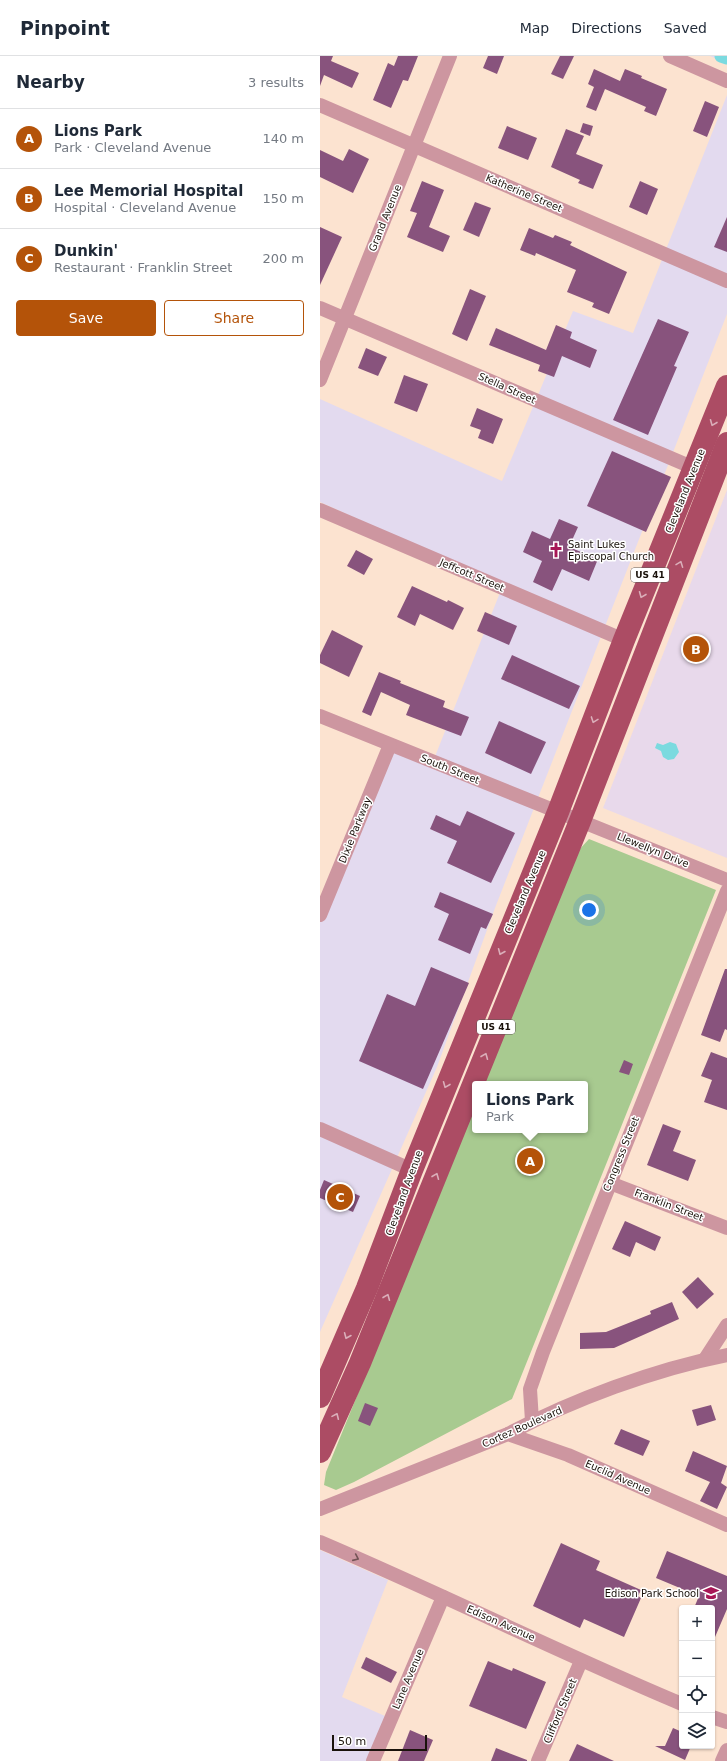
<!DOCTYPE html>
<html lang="en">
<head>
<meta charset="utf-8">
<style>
  body { margin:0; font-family:"DejaVu Sans",sans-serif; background:#f6f6f7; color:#1f2937 }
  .controls { position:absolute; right:12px; bottom:12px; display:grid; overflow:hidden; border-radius:4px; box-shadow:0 1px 3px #0004 }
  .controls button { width:36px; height:36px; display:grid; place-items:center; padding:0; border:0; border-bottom:1px solid #e0e1e3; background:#fff; color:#1f2937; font:20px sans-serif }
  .scale { position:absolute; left:12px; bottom:10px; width:95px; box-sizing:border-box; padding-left:4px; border:2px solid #1a120b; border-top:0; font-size:11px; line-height:14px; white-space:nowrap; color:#1a120b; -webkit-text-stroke:3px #fff; paint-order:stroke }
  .you { position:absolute; left:269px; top:854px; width:14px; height:14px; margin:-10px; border:3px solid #fff; border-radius:50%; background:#1a73e8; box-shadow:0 0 0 6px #1a73e833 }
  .badge { display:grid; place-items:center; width:26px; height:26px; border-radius:50%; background:#b45309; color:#fff; font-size:13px; font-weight:700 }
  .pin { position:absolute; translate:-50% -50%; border:2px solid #fff; box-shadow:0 1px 4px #0006 }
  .popup { position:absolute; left:152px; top:1025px; width:116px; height:52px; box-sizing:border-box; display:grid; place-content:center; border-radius:4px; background:#fff; filter:drop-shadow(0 1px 3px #0005); font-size:13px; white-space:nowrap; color:#747a83 }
  .popup b { font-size:15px; color:#1f2937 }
  .popup::after { content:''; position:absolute; left:50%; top:100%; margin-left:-8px; border:8px solid transparent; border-top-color:#fff }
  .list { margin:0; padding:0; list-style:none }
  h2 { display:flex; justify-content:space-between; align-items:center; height:52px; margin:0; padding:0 16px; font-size:17px }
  h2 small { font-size:13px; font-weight:400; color:#747a83 }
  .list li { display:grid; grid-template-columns:26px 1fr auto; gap:12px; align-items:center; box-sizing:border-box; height:60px; padding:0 16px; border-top:1px solid #e0e1e3 }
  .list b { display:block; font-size:15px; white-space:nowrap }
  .list p { margin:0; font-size:13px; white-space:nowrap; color:#747a83 }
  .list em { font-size:13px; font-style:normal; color:#747a83 }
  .actions { display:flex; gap:8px; padding:12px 16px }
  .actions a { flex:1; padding:9px 0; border:1px solid #b45309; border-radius:4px; text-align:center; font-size:14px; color:#b45309 }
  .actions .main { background:#b45309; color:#fff }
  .icon { flex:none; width:22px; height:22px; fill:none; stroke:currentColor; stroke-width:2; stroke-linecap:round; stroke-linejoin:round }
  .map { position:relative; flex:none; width:407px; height:1705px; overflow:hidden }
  header { display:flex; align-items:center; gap:24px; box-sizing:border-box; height:56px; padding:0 20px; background:#fff; border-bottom:1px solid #e0e1e3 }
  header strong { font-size:19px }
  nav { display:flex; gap:22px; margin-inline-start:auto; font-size:14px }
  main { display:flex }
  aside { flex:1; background:#fff }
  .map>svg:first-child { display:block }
</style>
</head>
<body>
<header>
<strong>Pinpoint</strong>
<nav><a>Map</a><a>Directions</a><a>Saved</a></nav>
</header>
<main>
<aside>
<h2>Nearby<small>3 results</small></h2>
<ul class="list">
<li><span class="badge">A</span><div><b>Lions Park</b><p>Park · Cleveland Avenue</p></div><em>140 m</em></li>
<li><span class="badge">B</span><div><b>Lee Memorial Hospital</b><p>Hospital · Cleveland Avenue</p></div><em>150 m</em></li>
<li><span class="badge">C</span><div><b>Dunkin'</b><p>Restaurant · Franklin Street</p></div><em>200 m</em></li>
</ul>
<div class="actions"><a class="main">Save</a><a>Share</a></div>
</aside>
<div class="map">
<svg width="407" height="1705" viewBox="0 0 407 1705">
  <rect width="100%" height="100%" fill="#fce3d0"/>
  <g fill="#e3daef">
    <path d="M390 0H407V7Z"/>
    <path d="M407 39V258L175 852 117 1011 0 1276V845L70 684 114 703 183 529 0 446V343L182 425 253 255 313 277Z"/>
    <path d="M0 1494 68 1524 22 1641 65 1660 46 1705H0Z"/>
  </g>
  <path fill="#e8d9eb" d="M407 434V802L283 752Z"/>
  <path fill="#a8ca90" d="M269 783 396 834 192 1343 34 1426 16 1434 4 1429 6 1416 155 1050V1074H265V1028H164L258 795Z"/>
  <path fill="#7bdadf" d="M350 686 356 688 359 696 354 703 348 704 343 701 341 695 335 692 337 687 343 689Z"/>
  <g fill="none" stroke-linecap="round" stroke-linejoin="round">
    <path stroke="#7bdadf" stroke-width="13" d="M401 0 407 2"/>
  </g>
  <g fill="#88537d">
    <path d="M0 0H13L11 5 39 17 32 32 4 19 0 30Z"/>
    <path d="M78 0H98L88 25 83 24 71 52 53 44 68 7 74 10Z"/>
    <path d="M168 0H184L177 18 163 12Z"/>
    <path d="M240 0H254L243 23 231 18Z"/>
    <path d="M274 13 300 25 305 13 322 20 321 22 347 33 336 60 324 55 326 51 285 33 276 55 266 51 274 31 268 28Z"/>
    <path d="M385 45 399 51 387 81 373 75Z"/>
    <path d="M263 67 273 70 270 80 260 76Z"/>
    <path d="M187 70 217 82 208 104 178 92Z"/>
    <path d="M246 73 264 80 256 98 283 109 273 133 258 127 260 124 231 111Z"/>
    <path d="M29 93 49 103 33 137 0 121V94L23 105Z"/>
    <path d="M102 125 124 134 109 171 130 180 123 196 87 181 97 157 90 155Z"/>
    <path d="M320 125 338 133 327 159 309 151Z"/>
    <path d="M155 146 171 152 159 181 143 174Z"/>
    <path d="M407 161V196L394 191Z"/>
    <path d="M0 171 22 181 0 229Z"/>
    <path d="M209 172 233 182 235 179 252 186 250 189 307 216 289 258 272 251 274 247 247 236 256 214 216 197 215 200 200 194Z"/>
    <path d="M150 233 166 240 147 285 132 278Z"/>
    <path d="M338 263 369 276 354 310 357 311 328 379 293 364Z"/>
    <path d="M236 269 252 276 250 282 277 294 270 312 242 300 234 321 218 315 220 309 169 289 176 272 226 294Z"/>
    <path d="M46 292 67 301 58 320 38 312Z"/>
    <path d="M84 319 108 328 97 356 74 347Z"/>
    <path d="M157 352 183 363 173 388 158 382 161 374 150 370Z"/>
    <path d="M292 395 351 421 326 476 267 450Z"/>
    <path d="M239 463 258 471 249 491 278 503 269 525 242 513 232 535 213 526 222 505 203 496 212 475 230 483Z"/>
    <path d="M36 494 53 503 44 519 27 510Z"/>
    <path d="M92 530 127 546 128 544 144 552 133 574 100 558 95 570 77 561Z"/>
    <path d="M165 556 197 570 189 589 157 575Z"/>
    <path d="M12 574 43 590 29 621 0 607V599Z"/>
    <path d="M192 599 260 630 249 653 181 623Z"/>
    <path d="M59 616 81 625 80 627 125 645 123 651 149 661 141 680 86 659 90 649 61 636 51 660 42 656Z"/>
    <path d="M179 665 226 686 211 718 165 697Z"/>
    <path d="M147 755 195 777 171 827 127 807 137 785 110 773 116 759 140 770Z"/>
    <path d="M120 836 173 858 166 873 161 871 150 898 118 884 129 858 114 851Z"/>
    <path d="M111 911 149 927 103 1033 39 1005 67 938 95 950Z"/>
    <path d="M405 913H407V974L405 973 400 986 381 979Z"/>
    <path d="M391 996 407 1002V1054L384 1046 392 1024 381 1020Z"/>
    <path d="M304 1004 313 1008 309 1019 299 1016Z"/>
    <path d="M343 1068 361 1075 353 1095 376 1104 368 1125 327 1109Z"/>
    <path d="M4 1124 40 1140 33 1156 0 1142V1134Z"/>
    <path d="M305 1165 341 1181 335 1195 316 1186 310 1201 292 1193Z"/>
    <path d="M378 1221 394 1238 377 1253 362 1236Z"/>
    <path d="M352 1246 359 1263 294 1292 260 1293V1277L286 1276 331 1258 330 1255Z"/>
    <path d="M45 1347 58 1352 50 1370 38 1365Z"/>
    <path d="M391 1349 396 1364 377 1370 372 1354Z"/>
    <path d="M301 1373 330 1385 323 1400 294 1388Z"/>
    <path d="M373 1395 407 1410 401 1427 407 1431 397 1453 380 1445 390 1426 365 1415Z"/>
    <path d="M241 1487 280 1505 276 1514 321 1534 318 1540 321 1542 304 1581 264 1563 260 1572 213 1550Z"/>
    <path d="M347 1495 407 1520V1553L392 1588V1552H374L379 1540 336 1522Z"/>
    <path d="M46 1601 77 1616 71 1627 41 1612Z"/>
    <path d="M168 1605 192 1615 193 1612 226 1626 206 1673 149 1650Z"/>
    <path d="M353 1672 362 1676V1690H371L365 1704 335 1690H345Z"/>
    <path d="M90 1674 113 1684 104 1705H78Z"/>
    <path d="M257 1688 294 1705H249Z"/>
    <path d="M176 1692 207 1704V1705H171Z"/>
  </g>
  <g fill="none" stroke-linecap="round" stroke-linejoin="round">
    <g stroke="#cd96a0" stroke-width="14">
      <path d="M350 0 407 25"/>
      <path d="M0 49 407 225"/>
      <path d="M0 252 374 412"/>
      <path d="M0 324 130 0"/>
      <path d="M0 454 304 584"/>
      <path d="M0 660 407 824"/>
      <path d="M0 859 70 689"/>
      <path d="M0 1073 92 1114"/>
      <path d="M290 1127 407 1172"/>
      <path d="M385 1303 407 1269"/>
      <path d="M212 1365 210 1333 223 1296 407 835"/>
      <path d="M188 1378 248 1399 407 1469"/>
      <path d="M0 1453 188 1378C252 1344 335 1313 407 1299"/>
      <path d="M0 1486C122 1538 240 1597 362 1648"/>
      <path d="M392 1661 407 1666"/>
      <path d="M53 1705 123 1541"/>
      <path d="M218 1705 261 1605"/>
      <path d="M402 1705 407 1694"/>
    </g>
    <g stroke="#ac4c64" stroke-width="22">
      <path d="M0 1341 47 1232 92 1114 238 756 304 584 407 330"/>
      <path d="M0 1396 40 1307 260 765 407 387"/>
    </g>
  </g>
  <defs><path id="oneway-chevron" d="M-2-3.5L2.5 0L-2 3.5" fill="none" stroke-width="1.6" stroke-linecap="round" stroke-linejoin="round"/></defs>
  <g stroke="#daaeb9">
    <use href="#oneway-chevron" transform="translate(393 367) rotate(112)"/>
    <use href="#oneway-chevron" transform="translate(360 508) rotate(-69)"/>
    <use href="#oneway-chevron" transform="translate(322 539) rotate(112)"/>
    <use href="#oneway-chevron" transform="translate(274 664) rotate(110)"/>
    <use href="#oneway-chevron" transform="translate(181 896) rotate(113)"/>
    <use href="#oneway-chevron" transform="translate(165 1000) rotate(-68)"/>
    <use href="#oneway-chevron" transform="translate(126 1029) rotate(112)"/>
    <use href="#oneway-chevron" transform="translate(116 1120) rotate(-68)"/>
    <use href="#oneway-chevron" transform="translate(67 1241) rotate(-68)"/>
    <use href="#oneway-chevron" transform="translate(27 1280) rotate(113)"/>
    <use href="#oneway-chevron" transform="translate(16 1360) rotate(-66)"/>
  </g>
  <use stroke="#745456" href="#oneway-chevron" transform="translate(36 1502) rotate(24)"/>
  <defs>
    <symbol id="church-bare" viewBox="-9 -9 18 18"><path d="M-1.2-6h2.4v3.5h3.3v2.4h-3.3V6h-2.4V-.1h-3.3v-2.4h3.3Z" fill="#a71756" stroke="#fff" stroke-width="2.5" paint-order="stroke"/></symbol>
    <symbol id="school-bare" viewBox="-9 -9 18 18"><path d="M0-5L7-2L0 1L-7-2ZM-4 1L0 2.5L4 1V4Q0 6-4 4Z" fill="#a71756" stroke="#fff" stroke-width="2.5" paint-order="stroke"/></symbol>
  </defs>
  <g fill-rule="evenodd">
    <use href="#church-bare" x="225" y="483" width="22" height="22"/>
    <use href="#school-bare" x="380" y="1526" width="22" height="22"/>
  </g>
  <g text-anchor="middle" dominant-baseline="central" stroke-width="3" stroke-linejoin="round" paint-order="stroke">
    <g fill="#fff" stroke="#5f5954" stroke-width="1">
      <rect x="311" y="512" width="38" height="14" rx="3"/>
      <rect x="157" y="964" width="38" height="14" rx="3"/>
    </g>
    <g font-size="9" font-weight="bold" fill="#1a120b">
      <text x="330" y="519">US 41</text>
      <text x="176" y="971">US 41</text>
    </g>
    <g font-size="10" fill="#1a120b" stroke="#fff">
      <text transform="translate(204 137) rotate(23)">Katherine Street</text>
      <text transform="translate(65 162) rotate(-68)">Grand Avenue</text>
      <text transform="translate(187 332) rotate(24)">Stella Street</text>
      <text transform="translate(365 435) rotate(-68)">Cleveland Avenue</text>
      <text transform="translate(152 519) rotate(23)">Jeffcott Street</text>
      <text transform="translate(130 713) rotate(22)">South Street</text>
      <text transform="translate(35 774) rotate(-68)">Dixie Parkway</text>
      <text transform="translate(333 794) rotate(22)">Llewellyn Drive</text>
      <text transform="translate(205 836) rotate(-67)">Cleveland Avenue</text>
      <text transform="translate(301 1098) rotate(-68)">Congress Street</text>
      <text transform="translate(84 1137) rotate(-70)">Cleveland Avenue</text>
      <text transform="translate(349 1149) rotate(21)">Franklin Street</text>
      <text transform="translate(202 1371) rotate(-24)">Cortez Boulevard</text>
      <text transform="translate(298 1421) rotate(24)">Euclid Avenue</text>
      <text transform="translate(181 1567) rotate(24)">Edison Avenue</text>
      <text transform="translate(88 1623) rotate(-67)">Lane Avenue</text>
      <text transform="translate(240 1655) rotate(-67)">Clifford Street</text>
    </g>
    <g font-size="10" fill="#1a120b" stroke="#fff" text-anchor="start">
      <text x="248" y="488">Saint Lukes<tspan x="248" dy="12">Episcopal Church</tspan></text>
      <text x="379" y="1537" text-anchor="end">Edison Park School</text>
    </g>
  </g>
</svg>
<div class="controls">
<button>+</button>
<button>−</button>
<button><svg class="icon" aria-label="locate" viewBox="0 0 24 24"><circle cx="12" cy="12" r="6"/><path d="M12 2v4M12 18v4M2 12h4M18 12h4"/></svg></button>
<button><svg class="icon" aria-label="layers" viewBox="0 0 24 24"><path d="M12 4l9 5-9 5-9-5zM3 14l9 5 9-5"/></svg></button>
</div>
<div class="scale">50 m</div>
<div class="you"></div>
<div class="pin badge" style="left:210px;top:1105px">A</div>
<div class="popup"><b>Lions Park</b>Park</div>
<div class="pin badge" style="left:376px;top:593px">B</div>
<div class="pin badge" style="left:20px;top:1141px">C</div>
</div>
</main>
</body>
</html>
